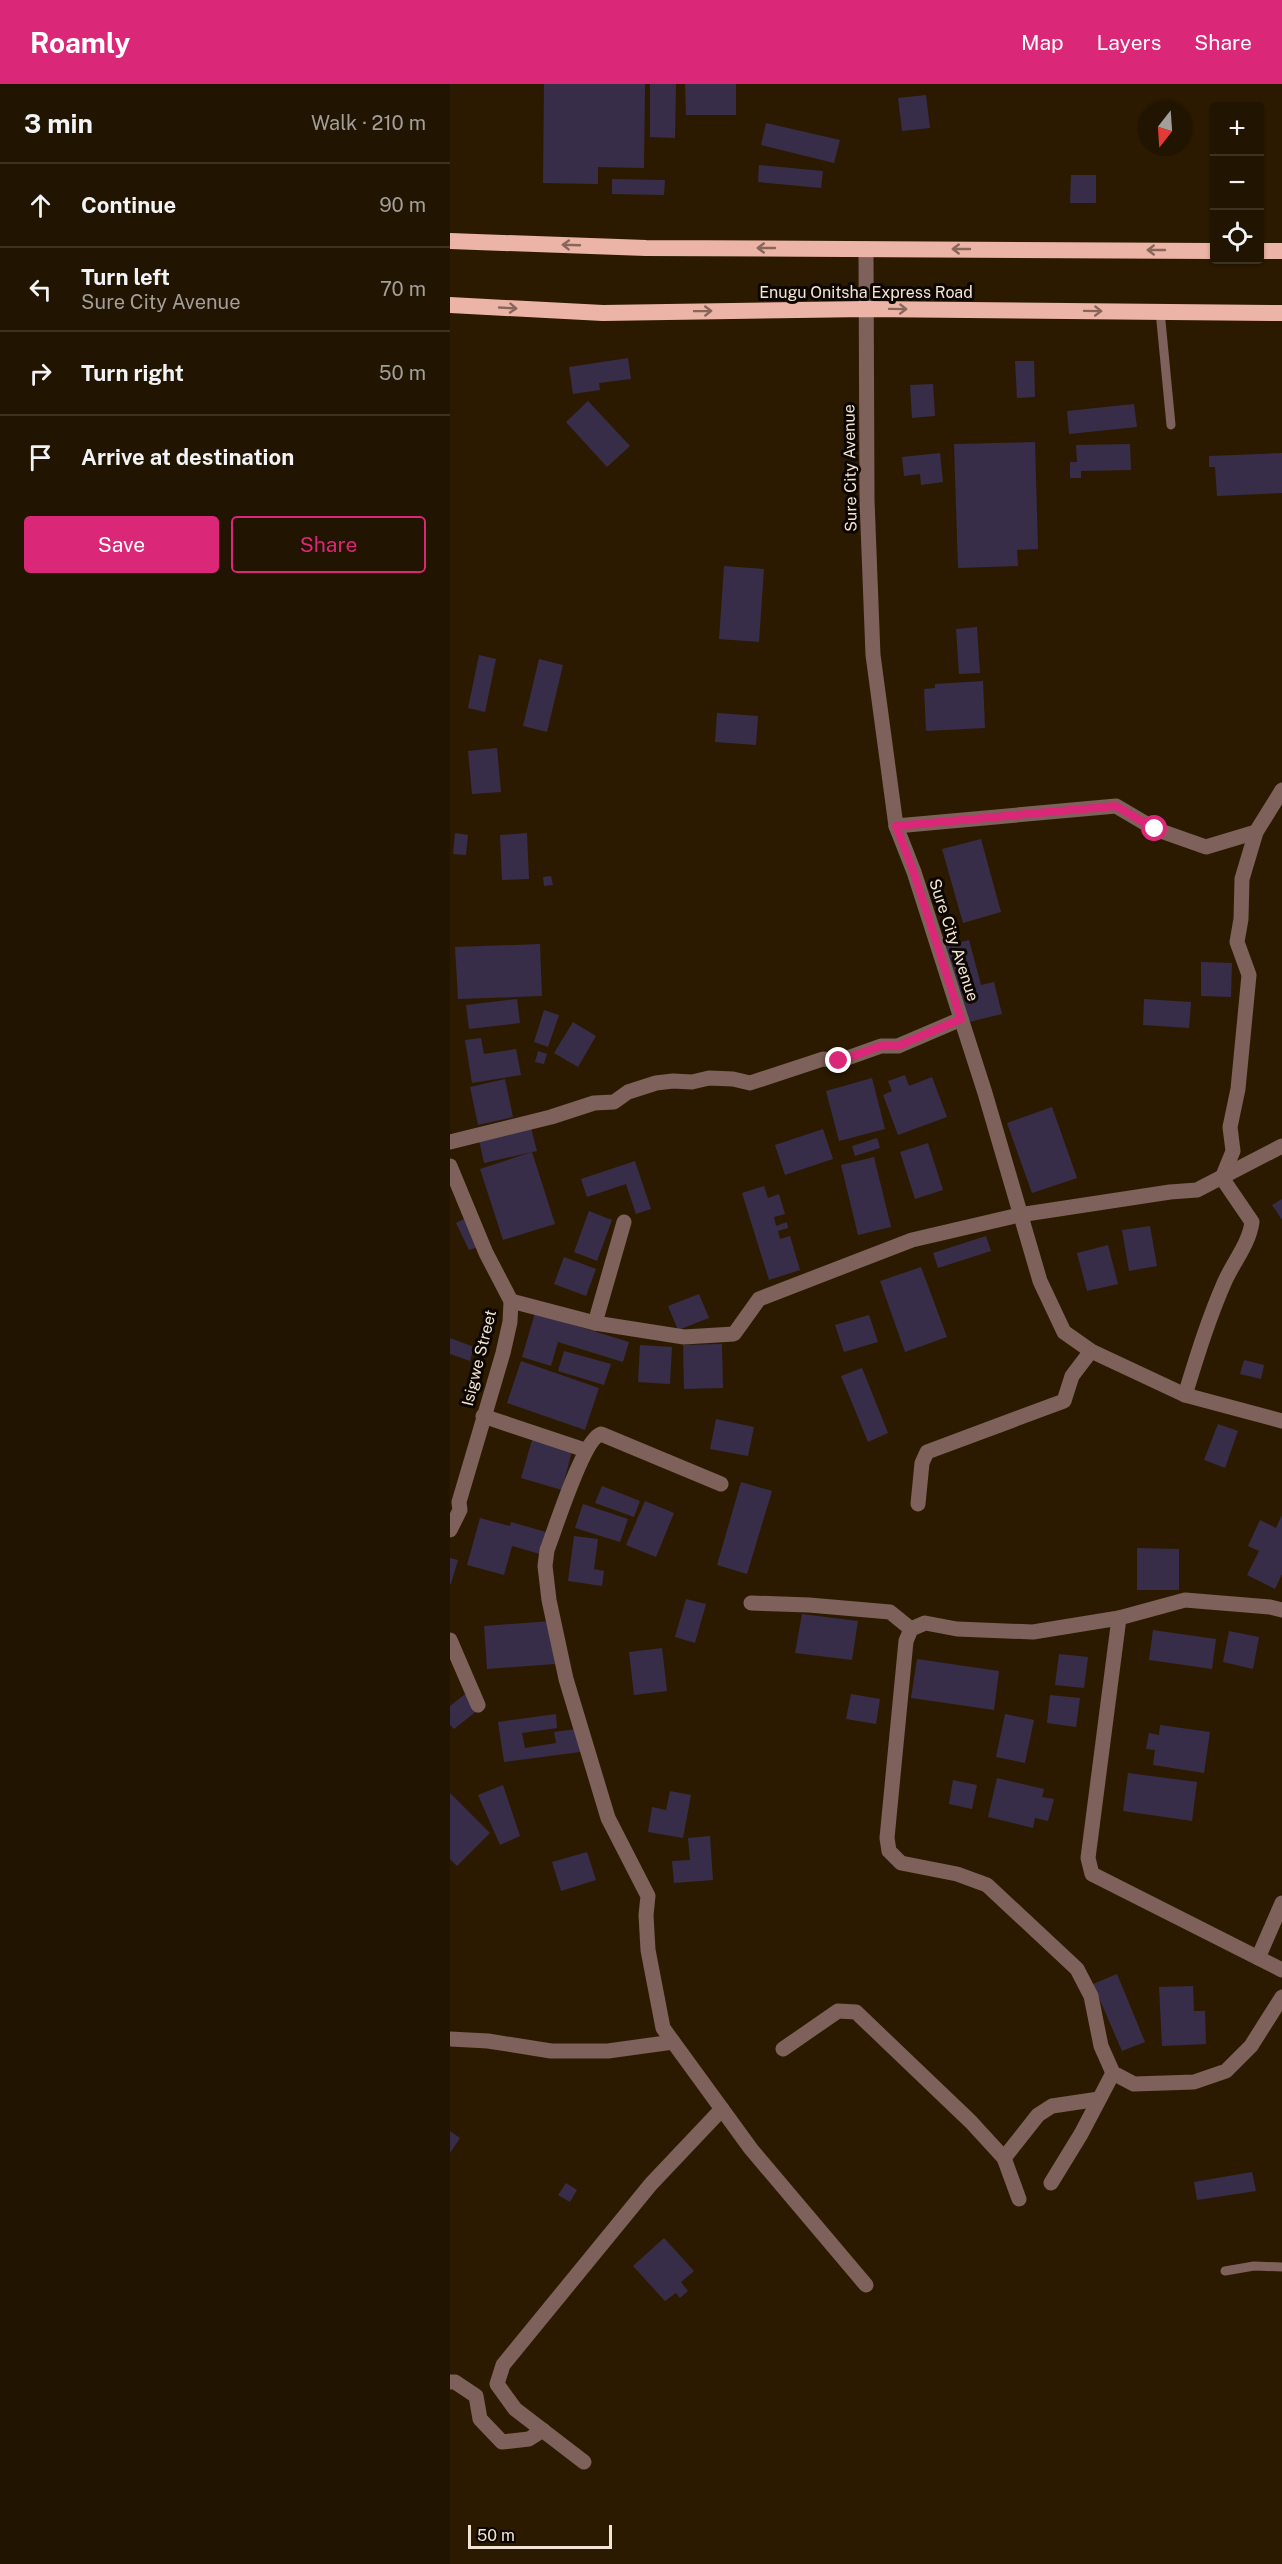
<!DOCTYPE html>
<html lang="en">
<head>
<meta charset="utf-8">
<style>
  body { margin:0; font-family:"Public Sans",sans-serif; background:#2d210f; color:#f1f3f6 }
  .controls { position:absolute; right:18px; top:18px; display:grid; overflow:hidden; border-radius:6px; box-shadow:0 2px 4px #0004 }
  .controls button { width:54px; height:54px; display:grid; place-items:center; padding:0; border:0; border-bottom:2px solid #3e3322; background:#211400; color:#f1f3f6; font:30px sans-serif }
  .compass { position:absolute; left:688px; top:18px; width:54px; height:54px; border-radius:50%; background:#211400; box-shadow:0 2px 4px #0004; rotate:197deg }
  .scale { position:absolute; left:18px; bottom:15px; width:144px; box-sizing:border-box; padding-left:6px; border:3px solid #f1e5d5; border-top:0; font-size:16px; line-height:21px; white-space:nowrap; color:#f1e5d5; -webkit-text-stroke:4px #0e0701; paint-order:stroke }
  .stop { position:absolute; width:18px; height:18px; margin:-14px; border:4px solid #db2777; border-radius:50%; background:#fff }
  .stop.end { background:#db2777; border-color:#fff; box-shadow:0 2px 6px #0008 }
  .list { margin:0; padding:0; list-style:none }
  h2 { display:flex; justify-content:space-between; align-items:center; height:78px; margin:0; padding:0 24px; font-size:26px }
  h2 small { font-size:20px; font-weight:400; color:#a29e99 }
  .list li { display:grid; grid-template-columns:39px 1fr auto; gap:18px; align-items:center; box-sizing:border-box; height:84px; padding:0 24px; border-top:2px solid #3e3322 }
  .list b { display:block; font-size:22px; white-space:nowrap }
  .list p { margin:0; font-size:20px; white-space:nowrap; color:#a29e99 }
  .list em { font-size:20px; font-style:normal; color:#a29e99 }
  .actions { display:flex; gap:12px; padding:18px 24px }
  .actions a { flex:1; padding:14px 0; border:2px solid #db2777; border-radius:6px; text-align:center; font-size:21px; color:#db2777 }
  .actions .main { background:#db2777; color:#fff }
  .icon { flex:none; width:33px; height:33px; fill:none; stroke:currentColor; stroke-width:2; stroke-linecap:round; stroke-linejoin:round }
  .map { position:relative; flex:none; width:832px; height:2480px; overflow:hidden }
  header { display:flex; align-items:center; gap:36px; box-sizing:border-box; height:84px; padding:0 30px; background:#db2777; color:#fff }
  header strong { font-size:28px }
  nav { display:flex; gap:33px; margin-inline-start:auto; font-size:21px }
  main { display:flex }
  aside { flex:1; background:#211400 }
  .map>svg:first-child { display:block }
</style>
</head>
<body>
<header>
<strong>Roamly</strong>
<nav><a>Map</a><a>Layers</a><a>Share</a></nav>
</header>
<main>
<aside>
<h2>3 min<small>Walk · 210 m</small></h2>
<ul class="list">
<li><svg class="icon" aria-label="ahead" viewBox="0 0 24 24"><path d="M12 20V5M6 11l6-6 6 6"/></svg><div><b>Continue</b></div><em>90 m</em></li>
<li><svg class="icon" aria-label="left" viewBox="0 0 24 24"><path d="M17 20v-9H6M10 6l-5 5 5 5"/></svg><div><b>Turn left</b><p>Sure City Avenue</p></div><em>70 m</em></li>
<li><svg class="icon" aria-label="right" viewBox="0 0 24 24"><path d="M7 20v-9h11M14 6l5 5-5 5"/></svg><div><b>Turn right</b></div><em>50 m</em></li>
<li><svg class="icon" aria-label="arrive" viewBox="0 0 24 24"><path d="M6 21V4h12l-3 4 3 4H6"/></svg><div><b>Arrive at destination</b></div></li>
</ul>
<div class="actions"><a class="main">Save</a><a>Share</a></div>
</aside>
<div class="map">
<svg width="832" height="2480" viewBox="0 0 832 2480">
  <rect width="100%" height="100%" fill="#2c1a00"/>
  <g fill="#372d48">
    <path d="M94 0H195L194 84 148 83V100L93 99Z"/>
    <path d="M200 0H226L225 54 200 53Z"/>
    <path d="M235 0H286V31H236Z"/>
    <path d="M476 11 480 44 452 47 448 14Z"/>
    <path d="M316 39 390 56 384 79 311 61Z"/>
    <path d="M309 81 373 87 371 104 308 98Z"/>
    <path d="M621 91H646V119H620Z"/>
    <path d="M162 95 215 96 214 111 162 110Z"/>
    <path d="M178 274 181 295 149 299 150 306 123 310 119 283Z"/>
    <path d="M565 277H584L585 313 567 314Z"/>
    <path d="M483 300 485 332 462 334 460 301Z"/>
    <path d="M138 317 180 362 157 383 116 338Z"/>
    <path d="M684 320 687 343 619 350 617 327Z"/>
    <path d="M585 358 588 465 567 466 568 482 508 484 504 360Z"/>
    <path d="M680 360 681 386 631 387V394H620V378H627L626 361Z"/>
    <path d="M490 369 493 398 471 401 470 390 454 392 452 373Z"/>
    <path d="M832 369V409L767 412 765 383H759V372Z"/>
    <path d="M274 482 314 485 309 558 269 555Z"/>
    <path d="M527 543 530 589 509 590 506 545Z"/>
    <path d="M29 571 46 575 35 628 18 624Z"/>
    <path d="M89 575 113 581 97 648 73 642Z"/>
    <path d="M533 597 535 644 476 647 474 605 485 604V600Z"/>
    <path d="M267 629 308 632 306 661 265 658Z"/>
    <path d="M47 664 51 708 22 710 18 667Z"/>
    <path d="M5 749 18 751 16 771 3 770Z"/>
    <path d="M77 749 79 795 52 796 50 751Z"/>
    <path d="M531 755 551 828 513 839 492 765Z"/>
    <path d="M101 792 103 801 94 802 93 793Z"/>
    <path d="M519 856 531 901 544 898 552 930 515 939 495 862Z"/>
    <path d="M90 860 92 912 8 915 5 863Z"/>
    <path d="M751 878 782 879 781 913 751 912Z"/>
    <path d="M67 915 70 939 19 945 16 921Z"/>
    <path d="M694 915 741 918 739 944 693 941Z"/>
    <path d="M94 926 109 931 98 963 84 958Z"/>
    <path d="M123 938 146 952 128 983 104 969Z"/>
    <path d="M31 954 34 970 66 965 71 991 22 999 15 956Z"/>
    <path d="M88 967 97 970 94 980 85 978Z"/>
    <path d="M455 991 459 1002 482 993 497 1033 448 1051 433 1011 442 1007 438 997Z"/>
    <path d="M422 994 435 1045 389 1057 376 1007Z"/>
    <path d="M55 995 63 1033 28 1041 20 1003Z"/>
    <path d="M602 1023 627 1094 582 1109 557 1039Z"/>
    <path d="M81 1044 87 1067 34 1079 29 1056Z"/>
    <path d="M373 1045 383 1075 335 1091 325 1061Z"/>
    <path d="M427 1054 430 1064 405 1072 402 1062Z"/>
    <path d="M478 1059 493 1106 465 1115 450 1068Z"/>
    <path d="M82 1068 105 1140 53 1156 30 1085Z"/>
    <path d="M424 1073 441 1143 408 1151 391 1081Z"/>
    <path d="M185 1077 201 1125 186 1130 176 1100 137 1113 131 1095Z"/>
    <path d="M314 1102 318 1114 329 1110 335 1130 324 1133 326 1142 337 1138 338 1144 328 1147 330 1155 340 1152 350 1186 319 1196 292 1109Z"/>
    <path d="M832 1115V1136L822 1121Z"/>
    <path d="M139 1127 162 1136 147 1177 124 1168Z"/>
    <path d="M14 1135 28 1163 19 1166 6 1139Z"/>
    <path d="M700 1142 707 1182 679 1187 672 1146Z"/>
    <path d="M536 1152 541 1167 488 1184 483 1169Z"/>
    <path d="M658 1161 668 1200 637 1207 627 1169Z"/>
    <path d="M114 1173 146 1185 136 1212 104 1200Z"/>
    <path d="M471 1183 497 1253 455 1268 430 1197Z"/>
    <path d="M249 1210 259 1234 228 1246 218 1222Z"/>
    <path d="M85 1229 179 1258 173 1278 108 1258 101 1282 72 1273Z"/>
    <path d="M419 1231 428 1258 394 1268 385 1241Z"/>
    <path d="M0 1254 24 1263 20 1277 0 1270Z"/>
    <path d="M272 1260 273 1304 234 1305 233 1261Z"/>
    <path d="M190 1261 222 1263 220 1300 188 1298Z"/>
    <path d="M114 1267 161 1280 154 1301 108 1287Z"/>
    <path d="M794 1276 814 1281 811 1295 790 1290Z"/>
    <path d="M71 1277 149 1304 135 1346 57 1319Z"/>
    <path d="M412 1284 438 1349 418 1358 391 1292Z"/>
    <path d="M266 1335 304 1343 298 1372 260 1365Z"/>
    <path d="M768 1340 788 1347 775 1384 754 1376Z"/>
    <path d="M82 1356 122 1367 112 1406 71 1394Z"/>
    <path d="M291 1398 322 1407 297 1490 267 1481Z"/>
    <path d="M152 1402 190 1417 184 1433 145 1419Z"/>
    <path d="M195 1417 224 1429 206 1473 176 1461Z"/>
    <path d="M133 1420 178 1435 170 1458 125 1444Z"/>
    <path d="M832 1431V1490L825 1505 797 1491 809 1467 798 1462 810 1436 826 1444Z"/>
    <path d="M30 1434 60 1442 61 1438 96 1448 90 1470 62 1462 54 1491 17 1481Z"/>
    <path d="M124 1452 148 1455 144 1485 154 1487 152 1502 118 1497Z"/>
    <path d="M687 1464 729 1465V1506H687Z"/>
    <path d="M0 1474 8 1476 1 1500H0Z"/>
    <path d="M236 1515 256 1520 245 1559 225 1553Z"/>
    <path d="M352 1530 408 1537 402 1576 345 1569Z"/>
    <path d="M101 1537 105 1580 37 1585 34 1542Z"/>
    <path d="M703 1546 766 1555 762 1585 699 1576Z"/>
    <path d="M779 1547 809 1553 803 1585 773 1578Z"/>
    <path d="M212 1564 217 1607 184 1611 179 1568Z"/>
    <path d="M609 1570 638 1573 634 1604 605 1601Z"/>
    <path d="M467 1575 549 1587 544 1626 461 1614Z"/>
    <path d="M15 1610 28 1626 4 1645 0 1641V1622Z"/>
    <path d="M401 1610 430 1615 426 1640 396 1635Z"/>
    <path d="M600 1611 630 1614 626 1643 597 1639Z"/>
    <path d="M106 1630 107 1644 72 1649 75 1664 106 1659 104 1648 127 1645 130 1668 54 1678 48 1638Z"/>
    <path d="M555 1630 584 1636 575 1679 546 1673Z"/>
    <path d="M710 1641 760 1648 754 1689 703 1681 705 1666 696 1665 699 1649 709 1651Z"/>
    <path d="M678 1689 747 1698 742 1737 673 1727Z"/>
    <path d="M547 1694 594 1705 592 1713 604 1715 598 1737 585 1734 583 1744 538 1733Z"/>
    <path d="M503 1696 527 1701 522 1725 499 1720Z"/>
    <path d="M53 1701 70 1752 50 1761 28 1711Z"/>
    <path d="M220 1707 241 1711 233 1754 198 1748 202 1723 216 1726Z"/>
    <path d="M0 1709 40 1749 7 1782 0 1775Z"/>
    <path d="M260 1752 263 1796 224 1799 222 1777 240 1776 238 1754Z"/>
    <path d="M137 1768 146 1796 111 1807 102 1778Z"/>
    <path d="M667 1890 695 1958 672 1967 643 1900Z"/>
    <path d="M743 1902 744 1927H755L756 1960 712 1962 709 1903Z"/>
    <path d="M0 2047 10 2054 0 2069Z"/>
    <path d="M802 2088 806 2107 747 2116 744 2098Z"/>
    <path d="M116 2099 127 2106 120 2118 108 2111Z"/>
    <path d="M214 2154 244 2187 231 2198 238 2207 230 2214 226 2209 215 2217 183 2182Z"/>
  </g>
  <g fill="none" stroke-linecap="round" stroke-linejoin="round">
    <g stroke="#7d615a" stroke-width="9">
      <path d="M710 227 721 341"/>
      <path d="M775 2187 804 2182 832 2183"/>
    </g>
    <g stroke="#7d615a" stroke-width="15">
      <path d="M416 165 417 416 423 571 446 742 464 788 535 1009 590 1197 614 1248 641 1267 735 1311 832 1337"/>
      <path d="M446 742 666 722 705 745 756 763 806 748"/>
      <path d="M0 1058 101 1033 144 1019 164 1018 178 1008 206 999 223 997 242 998 259 994 283 995 300 999 373 975 389 977 431 962H448L511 935"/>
      <path d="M0 1082 36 1169 61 1217 60 1238 53 1269 9 1418 10 1426 0 1446"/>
      <path d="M61 1217 145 1239 234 1253 284 1250 309 1215 462 1156 569 1131 720 1108 747 1106 832 1062"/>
      <path d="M145 1239 174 1138"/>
      <path d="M735 1311C747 1272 759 1233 775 1197 784 1177 799 1160 802 1138L772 1094 783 1067 780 1043 788 1005 799 891 787 858 791 835 792 795 806 748 832 706"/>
      <path d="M33 1332 135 1366"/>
      <path d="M271 1400 151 1350C133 1355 105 1446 97 1466L95 1482 99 1516 116 1595 158 1734 198 1812 196 1831 198 1866 213 1944 301 2065 416 2201"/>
      <path d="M468 1420 472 1379 477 1368 614 1317 622 1292 641 1267"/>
      <path d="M301 1519 359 1521 440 1528 461 1545"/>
      <path d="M832 1526 820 1523 735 1516 669 1534 583 1548 507 1545 475 1539 461 1545 456 1557 437 1754 439 1767 451 1779 507 1790 537 1801 627 1885 641 1912 651 1962 663 1989 684 2000 744 1998 776 1987 801 1962 832 1913"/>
      <path d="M669 1534 638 1774 642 1790 832 1886"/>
      <path d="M0 1556 28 1621"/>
      <path d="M808 1874 832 1819"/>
      <path d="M0 1955 38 1957 101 1967H158L223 1958"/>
      <path d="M333 1965 388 1927 406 1928 521 2038 554 2074 569 2115"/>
      <path d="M554 2074 588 2031 602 2022 649 2015"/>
      <path d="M601 2099 631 2050 663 1989"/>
      <path d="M0 2298H5L26 2312 30 2335 52 2358 79 2355 93 2346"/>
      <path d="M134 2378 65 2325 47 2300 53 2281 201 2100 272 2025"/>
    </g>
    <g stroke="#ecb4a6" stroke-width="16">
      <path d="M0 157 196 164 764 167"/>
      <path d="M810 167H832"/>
      <path d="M0 221 153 229 417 225 832 229"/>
    </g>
  </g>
  <defs><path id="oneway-shaft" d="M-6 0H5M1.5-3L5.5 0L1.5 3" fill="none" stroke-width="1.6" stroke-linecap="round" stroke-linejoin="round" transform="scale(1.5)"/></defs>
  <g stroke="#88665c">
    <use href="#oneway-shaft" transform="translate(121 161) rotate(-178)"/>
    <use href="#oneway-shaft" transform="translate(316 164) rotate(-180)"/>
    <use href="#oneway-shaft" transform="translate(511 165) rotate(-180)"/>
    <use href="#oneway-shaft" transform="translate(706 166) rotate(-180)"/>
    <use href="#oneway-shaft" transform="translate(58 224) rotate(3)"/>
    <use href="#oneway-shaft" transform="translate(448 225) rotate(1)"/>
    <use href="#oneway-shaft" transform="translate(253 227) rotate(-1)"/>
    <use href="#oneway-shaft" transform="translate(643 227) rotate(1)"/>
  </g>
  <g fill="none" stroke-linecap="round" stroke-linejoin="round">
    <path stroke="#db2777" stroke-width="8" d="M389 977 431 962H448L511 935 464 789 446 742 666 722 705 745"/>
  </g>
  <g text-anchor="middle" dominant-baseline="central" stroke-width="6" stroke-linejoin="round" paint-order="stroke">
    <g font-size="16" fill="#f1e5d5" stroke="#0e0701">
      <text x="416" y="208">Enugu Onitsha Express Road</text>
      <text transform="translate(400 384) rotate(-91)">Sure City Avenue</text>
      <text transform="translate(504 856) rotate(72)">Sure City Avenue</text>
      <text transform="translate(29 1274) rotate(-76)">Isigwe Street</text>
    </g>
  </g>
</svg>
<div class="controls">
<button>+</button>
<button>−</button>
<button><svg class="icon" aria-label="locate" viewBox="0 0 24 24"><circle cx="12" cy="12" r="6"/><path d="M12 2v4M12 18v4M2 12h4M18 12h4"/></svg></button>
</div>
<svg class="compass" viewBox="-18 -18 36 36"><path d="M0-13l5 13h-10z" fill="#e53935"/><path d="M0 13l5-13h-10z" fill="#a29e99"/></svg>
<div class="scale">50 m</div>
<div class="stop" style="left:705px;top:745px"></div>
<div class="stop end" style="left:389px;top:977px"></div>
</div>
</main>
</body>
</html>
